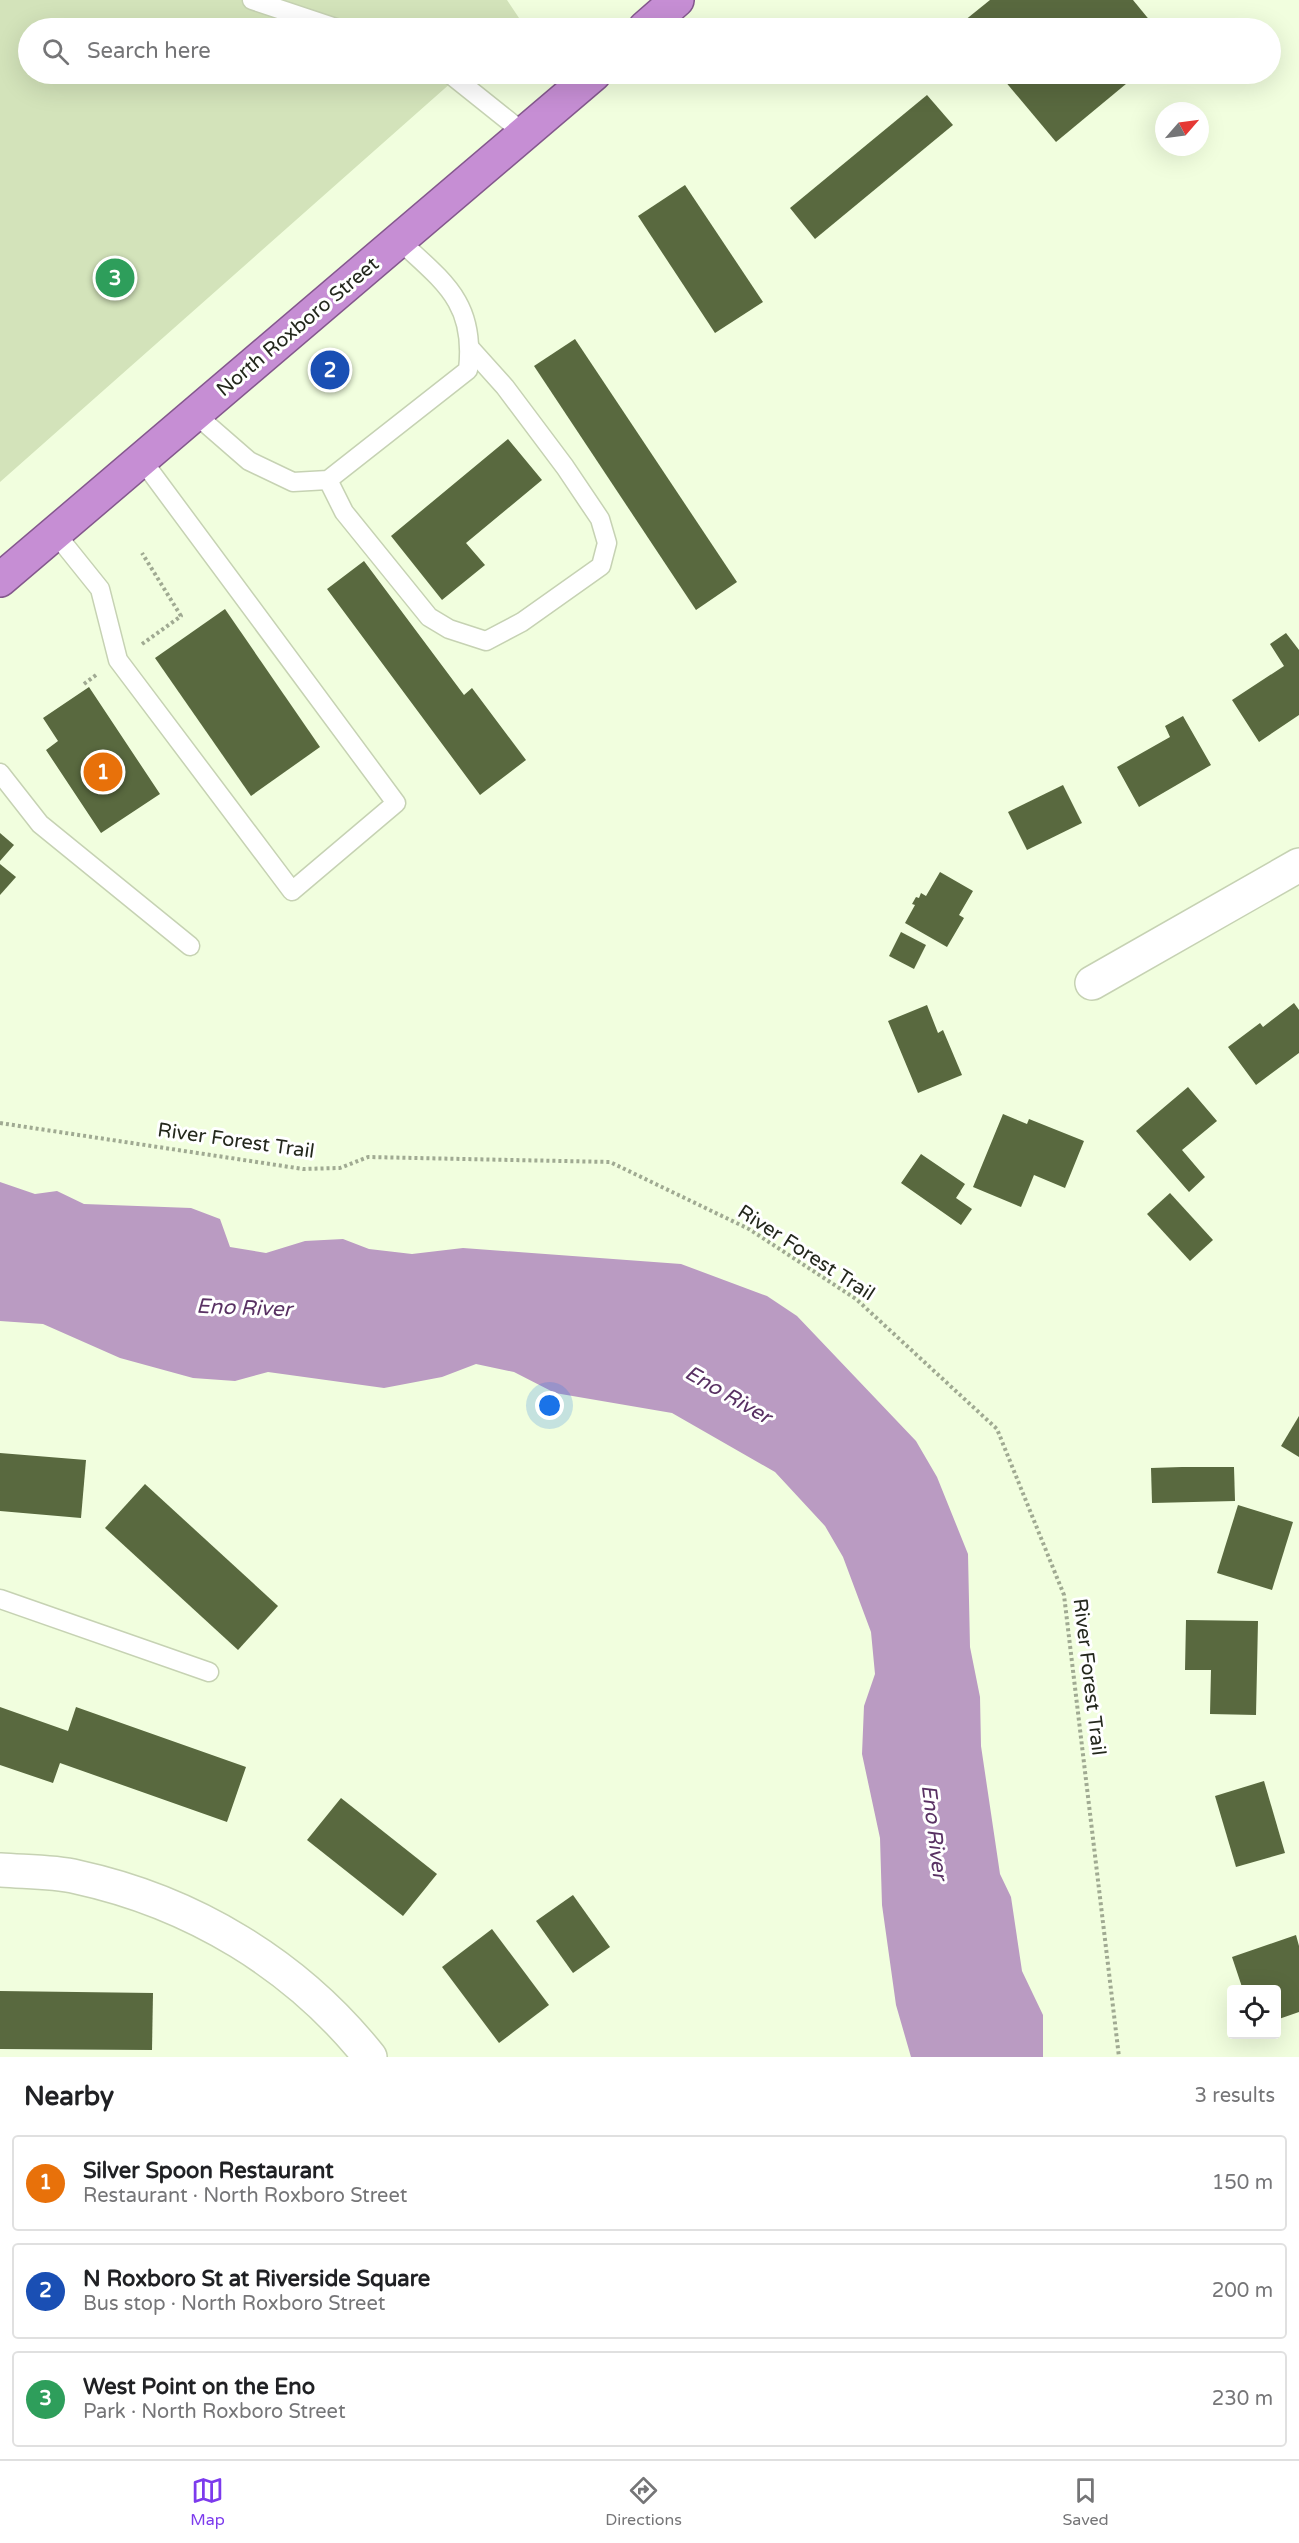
<!DOCTYPE html>
<html lang="en">
<head>
<meta charset="utf-8">
<style>
  body { margin:0; font-family:"Varela Round",sans-serif; background:#f6f6f6; color:#202124 }
  .controls { position:absolute; right:18px; bottom:18px; display:grid; overflow:hidden; border-radius:6px; box-shadow:0 6px 24px #0002 }
  .controls button { width:54px; height:54px; display:grid; place-items:center; padding:0; border:0; border-bottom:2px solid #e0e0e0; background:#fff; color:#202124; font:30px sans-serif }
  .compass { position:absolute; left:1155px; top:102px; width:54px; height:54px; border-radius:50%; background:#fff; box-shadow:0 6px 24px #0002; rotate:62deg }
  .you { position:absolute; left:550px; top:1406px; width:21px; height:21px; margin:-15px; border:4px solid #fff; border-radius:50%; background:#1a73e8; box-shadow:0 0 0 9px #1a73e833 }
  .badge { display:grid; place-items:center; width:39px; height:39px; border-radius:50%; background:#7c3aed; color:#fff; font-size:20px; font-weight:700 }
  .pin { position:absolute; translate:-50% -50%; border:3px solid #fff; box-shadow:0 2px 6px #0006 }
  .list { margin:0; padding:0; list-style:none }
  h2 { display:flex; justify-content:space-between; align-items:center; height:78px; margin:0; padding:0 24px; font-size:26px }
  h2 small { font-size:20px; font-weight:400; color:#757577 }
  .list li { display:grid; grid-template-columns:39px 1fr auto; gap:18px; align-items:center; box-sizing:border-box; height:96px; margin:0 12px 12px; padding:0 12px; border:2px solid #e0e0e0; border-radius:6px }
  .list b { display:block; font-size:22px; white-space:nowrap }
  .list p { margin:0; font-size:20px; white-space:nowrap; color:#757577 }
  .list em { font-size:20px; font-style:normal; color:#757577 }
  .icon { flex:none; width:33px; height:33px; fill:none; stroke:currentColor; stroke-width:2; stroke-linecap:round; stroke-linejoin:round }
  .map { position:relative; flex:none; width:1299px; height:2057px; overflow:hidden }
  .search { position:absolute; background:#fff; box-shadow:0 6px 24px #0002; left:18px; right:18px; top:18px; height:66px; display:flex; align-items:center; gap:15px; box-sizing:border-box; padding:0 21px; border-radius:33px; color:#757577; font-size:22px }
  .sheet { height:402px; background:#fff }
  nav { display:flex; justify-content:space-around; align-items:center; box-sizing:border-box; height:84px; border-top:2px solid #e0e0e0; background:#fff; font-size:16px; color:#757577 }
  nav a { display:grid; justify-items:center; gap:3px }
  nav .on { color:#7c3aed }
  .map>svg:first-child { display:block }
</style>
</head>
<body>
<div class="map">
<svg width="1299" height="2057" viewBox="0 0 1299 2057">
  <rect width="100%" height="100%" fill="#f1fede"/>
  <path fill="#d3e3ba" d="M0 0H507L521 21 512 28H28V74H461L0 482Z"/>
  <path fill="#ba9bc2" d="M0 1182 35 1194 57 1191 84 1204 191 1208 220 1219 230 1247 266 1253 305 1241 343 1239 369 1249 412 1254 463 1248 681 1264 767 1296 797 1316 916 1441 937 1477 968 1554 970 1647 980 1697 981 1746 1000 1874 1011 1897 1022 1971 1043 2015V2057H911L896 2005 882 1905 880 1838 862 1754 864 1706 875 1674 871 1632 843 1557 825 1526 775 1472 672 1413 555 1393 514 1372 476 1364 442 1377 384 1388 268 1372 235 1381 193 1378 120 1358 43 1324 0 1321Z"/>
  <g fill="#59693f">
    <path d="M990 0H1133L1156 28H962L959 25Z"/>
    <path d="M999 74H1138L1056 142Z"/>
    <path d="M927 95 953 125 815 239 790 208Z"/>
    <path d="M685 185 763 302 715 333 638 216Z"/>
    <path d="M575 339 737 582 696 610 534 366Z"/>
    <path d="M508 439 542 480 466 543 485 565 442 600 391 536Z"/>
    <path d="M364 561 464 695 472 688 526 760 480 795 327 589Z"/>
    <path d="M225 609 320 747 251 796 155 658Z"/>
    <path d="M1286 633 1299 650V715L1259 742 1232 700 1284 666 1270 644Z"/>
    <path d="M89 687 160 794 101 833 46 750 58 741 43 718Z"/>
    <path d="M1183 716 1211 765 1139 807 1117 767 1170 737 1165 726Z"/>
    <path d="M1063 785 1082 823 1027 850 1008 812Z"/>
    <path d="M0 833 14 845 0 861Z"/>
    <path d="M0 864 16 877 0 895Z"/>
    <path d="M940 872 973 891 959 915 964 918 947 947 905 923 915 905 912 904 916 897 919 898 921 893 926 896Z"/>
    <path d="M901 932 926 945 914 969 889 956Z"/>
    <path d="M1294 1003 1299 1010V1053L1256 1085 1228 1047 1260 1023 1263 1027Z"/>
    <path d="M927 1005 938 1033 943 1030 962 1075 918 1093 888 1021Z"/>
    <path d="M1188 1087 1217 1121 1182 1150 1205 1177 1189 1192 1136 1131Z"/>
    <path d="M1003 1114 1027 1124 1029 1119 1084 1141 1065 1188 1034 1175 1021 1207 973 1187Z"/>
    <path d="M921 1154 965 1184 956 1198 972 1209 961 1225 901 1183Z"/>
    <path d="M1170 1193 1213 1240 1190 1261 1147 1214Z"/>
    <path d="M1299 1416V1457L1281 1446Z"/>
    <path d="M0 1453 86 1460 81 1518 0 1511Z"/>
    <path d="M1182 1467H1234L1235 1501 1152 1503 1151 1468Z"/>
    <path d="M145 1484 278 1606 238 1650 105 1528Z"/>
    <path d="M1238 1505 1293 1522 1272 1590 1217 1573Z"/>
    <path d="M1186 1620 1258 1621 1256 1715 1210 1714 1211 1670H1185Z"/>
    <path d="M0 1707 68 1731 76 1707 246 1767 227 1822 60 1763 53 1783 0 1765Z"/>
    <path d="M1264 1781 1285 1853 1236 1867 1215 1796Z"/>
    <path d="M341 1798 437 1874 403 1916 307 1840Z"/>
    <path d="M573 1895 610 1947 573 1973 536 1921Z"/>
    <path d="M492 1929 549 2005 499 2043 442 1967Z"/>
    <path d="M1296 1935 1299 1946V2012L1276 2020V1990H1243L1232 1957Z"/>
    <path d="M0 1991 153 1993 152 2050 0 2049Z"/>
  </g>
  <g fill="none" stroke-linecap="round" stroke-linejoin="round">
    <defs>
      <g id="service">
        <path d="M252 0 336 28"/>
        <path d="M450 74 525 134"/>
        <path d="M195 414 249 461 293 482 328 480 468 370C476 303 444 282 400 241"/>
        <path d="M328 480 344 512 429 617 449 629 486 641 522 622 601 566 607 543 600 519 565 467 505 387 470 348"/>
        <path d="M55 533 100 589 118 660 292 891 396 803 142 460"/>
        <path d="M0 773 40 824 190 946"/>
        <path d="M0 1599 209 1672"/>
      </g>
      <g id="minor">
        <path d="M1092 983 1299 865"/>
        <path d="M0 1870C25 1872 52 1871 77 1877 192 1902 296 1964 370 2057"/>
      </g>
      <g id="trunk">
        <path d="M645 28 677 0"/>
        <path d="M0 580 594 74"/>
      </g>
    </defs>
    <use href="#service" stroke="#c6d2b3" stroke-width="21"/>
    <use href="#minor" stroke="#c6d2b3" stroke-width="36"/>
    <use href="#trunk" stroke="#84588d" stroke-width="36"/>
    <g stroke="#a0aa92" stroke-width="4" stroke-dasharray="3 3" stroke-linecap="butt">
      <path d="M142 644 181 616 142 553"/>
      <path d="M84 684 96 675"/>
      <path d="M0 1123 303 1169 340 1168 368 1157 610 1162 749 1229 856 1299 997 1429 1064 1595 1119 2057"/>
    </g>
    <use href="#service" stroke="#fff" stroke-width="18"/>
    <use href="#minor" stroke="#fff" stroke-width="33"/>
    <use href="#trunk" stroke="#c68ed4" stroke-width="33"/>
  </g>
  <g text-anchor="middle" dominant-baseline="central" stroke-width="6" stroke-linejoin="round" paint-order="stroke">
    <g font-size="20" fill="#24281d" stroke="#fff">
      <text transform="translate(298 327) rotate(-40)">North Roxboro Street</text>
      <text transform="translate(236 1141) rotate(8)">River Forest Trail</text>
      <text transform="translate(806 1253) rotate(33)">River Forest Trail</text>
      <text transform="translate(1089 1677) rotate(83)">River Forest Trail</text>
    </g>
    <g font-size="21" font-style="italic" fill="#593163" stroke="#fff">
      <text transform="translate(244 1308) rotate(2)">Eno River</text>
      <text transform="translate(728 1395) rotate(30)">Eno River</text>
      <text transform="translate(934 1832) rotate(83)">Eno River</text>
    </g>
  </g>
</svg>
<div class="controls">
<button><svg class="icon" aria-label="locate" viewBox="0 0 24 24"><circle cx="12" cy="12" r="6"/><path d="M12 2v4M12 18v4M2 12h4M18 12h4"/></svg></button>
</div>
<svg class="compass" viewBox="-18 -18 36 36"><path d="M0-13l5 13h-10z" fill="#e53935"/><path d="M0 13l5-13h-10z" fill="#757577"/></svg>
<div class="you"></div>
<div class="pin badge" style="left:103px;top:772px;background:#e8710a">1</div>
<div class="pin badge" style="left:330px;top:370px;background:#1a4fb4">2</div>
<div class="pin badge" style="left:115px;top:278px;background:#2e9e5b">3</div>
<div class="search"><svg class="icon" aria-label="search" viewBox="0 0 24 24"><circle cx="10" cy="10" r="6"/><path d="M15 15l6 6"/></svg>Search here</div>
</div>
<section class="sheet">
<h2>Nearby<small>3 results</small></h2>
<ul class="list">
<li><span class="badge" style="background:#e8710a">1</span><div><b>Silver Spoon Restaurant</b><p>Restaurant · North Roxboro Street</p></div><em>150 m</em></li>
<li><span class="badge" style="background:#1a4fb4">2</span><div><b>N Roxboro St at Riverside Square</b><p>Bus stop · North Roxboro Street</p></div><em>200 m</em></li>
<li><span class="badge" style="background:#2e9e5b">3</span><div><b>West Point on the Eno</b><p>Park · North Roxboro Street</p></div><em>230 m</em></li>
</ul>
</section>
<nav>
<a class="on"><svg class="icon" aria-label="map" viewBox="0 0 24 24"><path d="M3 6l6-2 6 2 6-2v14l-6 2-6-2-6 2zM9 4v14M15 6v14"/></svg>Map</a>
<a><svg class="icon" aria-label="directions" viewBox="0 0 24 24"><path d="M12 3l9 9-9 9-9-9zM9 14v-3h6M13 9l2 2-2 2"/></svg>Directions</a>
<a><svg class="icon" aria-label="saved" viewBox="0 0 24 24"><path d="M7 4h10v16l-5-4-5 4z"/></svg>Saved</a>
</nav>
</body>
</html>
